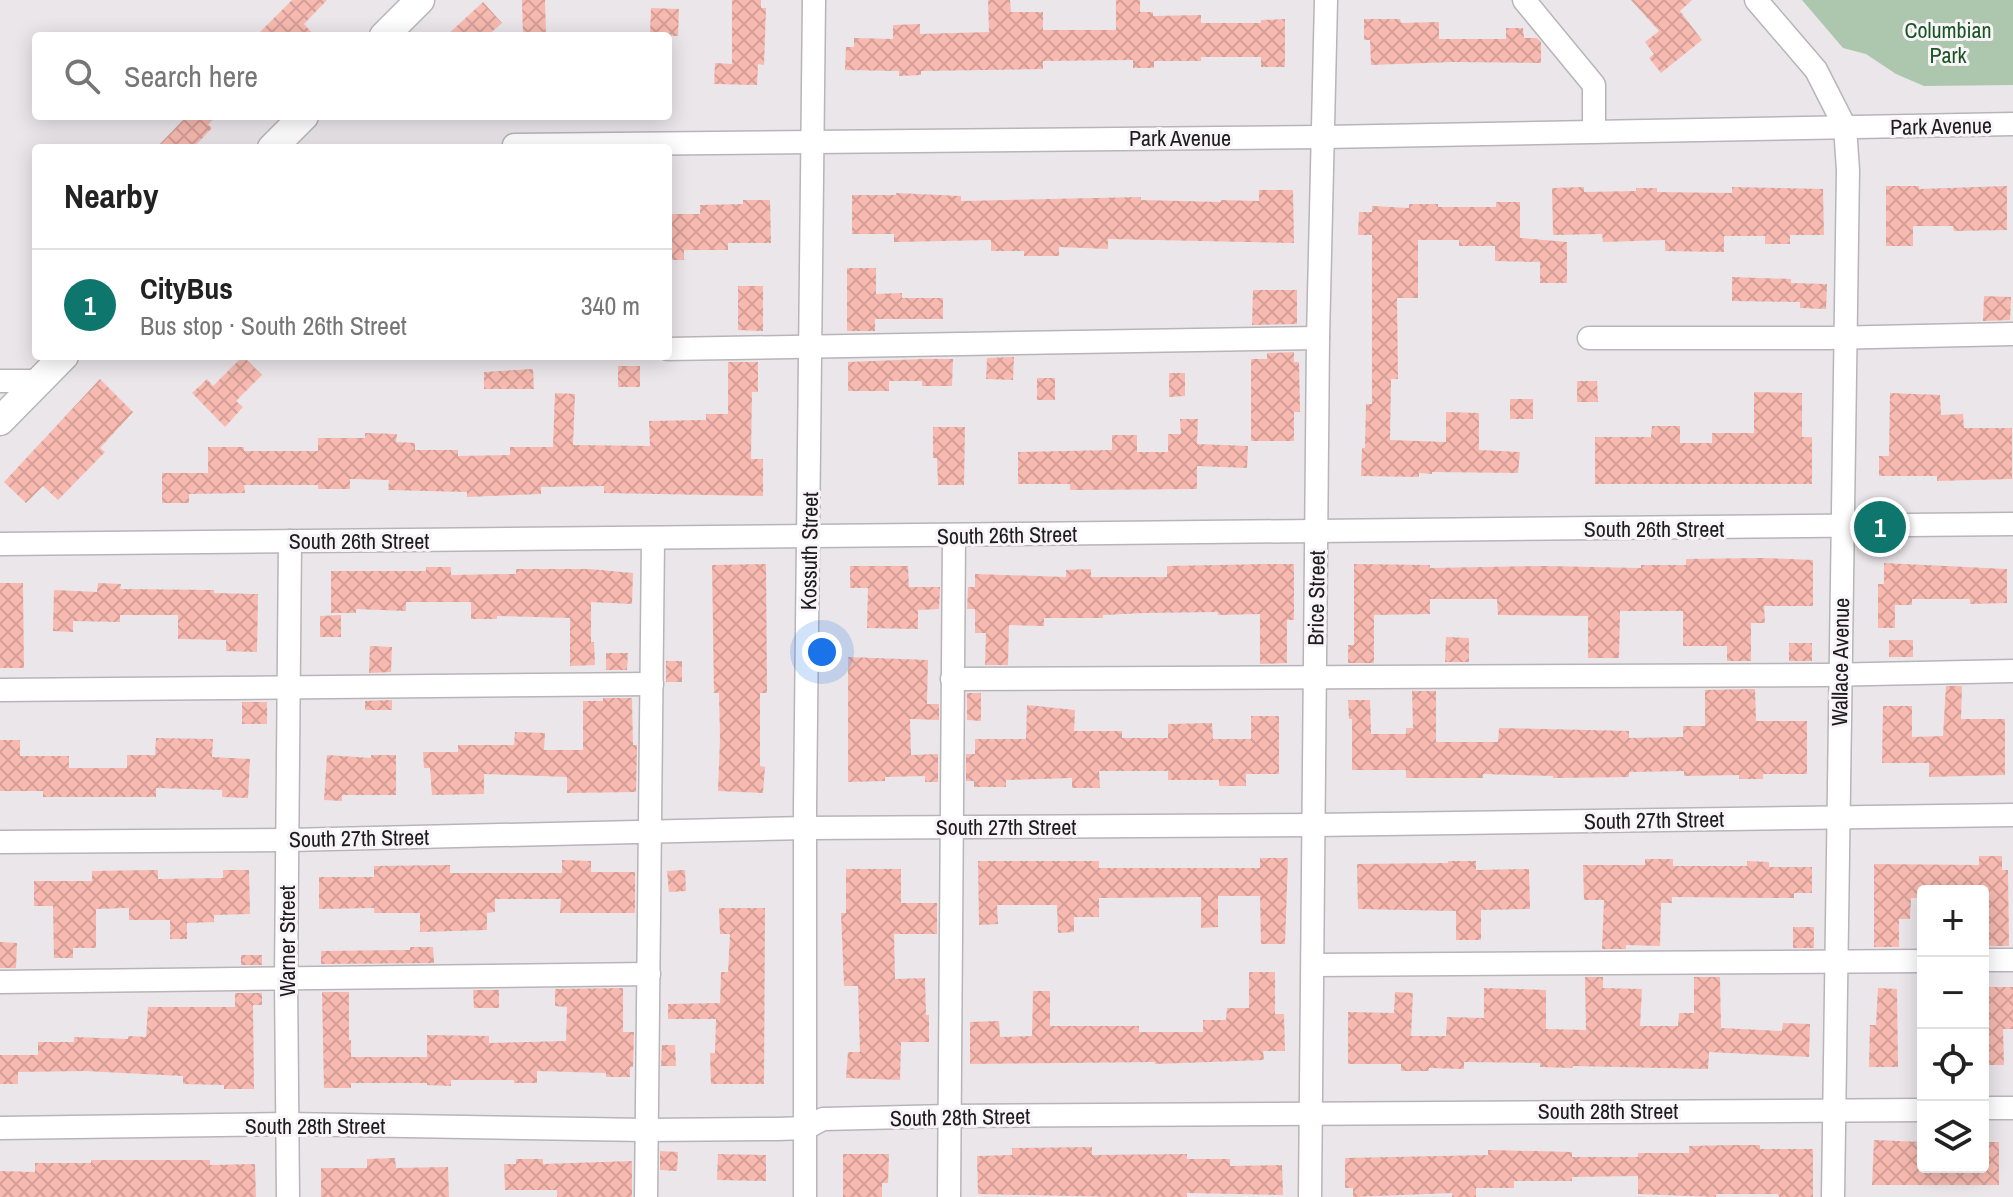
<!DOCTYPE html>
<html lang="en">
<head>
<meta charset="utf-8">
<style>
  body { margin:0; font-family:"Archivo Narrow",sans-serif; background:#f6f6f6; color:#222 }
  .controls { position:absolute; right:24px; bottom:24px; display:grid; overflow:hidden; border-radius:8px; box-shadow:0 4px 20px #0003 }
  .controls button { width:72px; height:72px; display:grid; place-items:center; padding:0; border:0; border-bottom:2px solid #e0e0e0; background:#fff; color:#222; font:40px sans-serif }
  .you { position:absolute; left:822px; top:652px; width:28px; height:28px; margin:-20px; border:6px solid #fff; border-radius:50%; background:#1a73e8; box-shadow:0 0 0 12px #1a73e833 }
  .badge { display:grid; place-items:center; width:52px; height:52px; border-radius:50%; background:#0f766e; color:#fff; font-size:26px; font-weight:700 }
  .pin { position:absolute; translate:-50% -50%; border:4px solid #fff; box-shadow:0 2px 8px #0006 }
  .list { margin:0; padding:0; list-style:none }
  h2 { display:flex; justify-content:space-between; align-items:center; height:104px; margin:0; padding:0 32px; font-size:34px }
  h2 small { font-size:26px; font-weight:400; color:#767676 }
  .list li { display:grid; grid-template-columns:52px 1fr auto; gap:24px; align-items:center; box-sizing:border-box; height:112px; padding:0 32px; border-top:2px solid #e0e0e0 }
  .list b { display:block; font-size:30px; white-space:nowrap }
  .list p { margin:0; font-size:26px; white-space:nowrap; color:#767676 }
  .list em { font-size:26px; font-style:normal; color:#767676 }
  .icon { flex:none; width:44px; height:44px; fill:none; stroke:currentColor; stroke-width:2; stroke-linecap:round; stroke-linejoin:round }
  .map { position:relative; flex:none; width:2013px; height:1197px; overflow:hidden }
  .search { position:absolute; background:#fff; box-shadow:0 4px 20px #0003; left:32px; top:32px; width:640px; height:88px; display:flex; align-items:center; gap:20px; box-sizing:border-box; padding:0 28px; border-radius:8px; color:#767676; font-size:30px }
  .panel { position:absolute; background:#fff; box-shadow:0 4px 20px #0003; left:32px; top:144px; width:640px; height:216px; border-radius:8px }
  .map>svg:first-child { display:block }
</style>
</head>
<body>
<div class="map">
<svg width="2013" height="1197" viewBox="0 0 2013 1197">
  <defs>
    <pattern id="building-cross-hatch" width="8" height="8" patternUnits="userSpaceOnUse" patternTransform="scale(2)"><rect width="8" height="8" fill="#f8bab0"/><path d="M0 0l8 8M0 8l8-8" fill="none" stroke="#d49f97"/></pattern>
  </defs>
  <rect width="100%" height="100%" fill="#ebe6ea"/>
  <path fill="#acc7ad" d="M1802 0H2013V85L1924 86 1896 74 1866 54 1843 48Z"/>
  <g fill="url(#building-cross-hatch)">
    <path d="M292 0H327L304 24 315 36H256Z"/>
    <path d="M522 0H545L546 36H523Z"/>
    <path d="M732 0H761V8H766L764 65 758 64 757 85 714 84 715 63 732 64Z"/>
    <path d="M988 0H1010L1011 12H1043V30H1116V0H1140V12H1153V16L1201 15V23H1261V20L1285 19V67H1261V57H1201V61H1154V68H1133V60L1043 61V69L921 71V75L899 76V71L845 70 846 47H854V38L893 39V25L920 24V34L989 32Z"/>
    <path d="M1631 0H1692L1680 11 1702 40 1661 73 1649 58 1654 54 1645 42 1659 31Z"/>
    <path d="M483 2 502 23 487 36H446Z"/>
    <path d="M651 8 679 9 678 36H650Z"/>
    <path d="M1364 19H1400L1401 23 1439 22V39H1506V28H1523L1524 38H1537L1541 42V63L1453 62 1371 65 1370 40H1364Z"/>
    <path d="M187 116H216L208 125 212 128 193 148H156Z"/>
    <path d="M1886 186H1919V189L2007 186V230L1954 231 1953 226H1913V246H1886Z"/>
    <path d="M1584 187V192L1636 191V188H1657V192L1732 193V187L1823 189 1824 235H1790V244H1765V236H1724V252L1665 251V240L1603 242 1602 234 1553 235 1552 188Z"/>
    <path d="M1259 190H1293L1294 243 1108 239V249L1059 247V256H1024V251H991V240L894 242V234H852V195H896V193L961 196V201L1141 197V200L1221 202V200L1259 201Z"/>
    <path d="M743 200H770L771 243H728V250H684V260H668V214H700V205L743 204Z"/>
    <path d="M1496 202H1520V238L1567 242V283H1540V262L1495 261V246H1459V240H1418V298H1397L1398 379H1391L1390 440 1446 442V412L1479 413V450L1520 452 1518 473 1432 472V474L1419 473V477L1361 476 1362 448H1365L1366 404H1372V235H1358L1359 212H1372V206L1409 208V204H1438V207H1496Z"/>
    <path d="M847 268H876V294L902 293V298H943V319H875V331H847Z"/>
    <path d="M1732 277 1791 279V283L1827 284 1826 309 1800 308V302L1732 301Z"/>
    <path d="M738 286H763V331L738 330Z"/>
    <path d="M1253 290H1297V324L1252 325Z"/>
    <path d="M1984 296 2011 297 2010 320 1983 321Z"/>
    <path d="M1294 352V362H1299L1300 412H1294V441H1251V359H1267V353Z"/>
    <path d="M243 356 262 375 236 401 243 407 225 427 192 393 207 379 213 386Z"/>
    <path d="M1014 357 1013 380 986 379 987 358Z"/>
    <path d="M923 359H953L952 386H922V381H889V391H848V362Z"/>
    <path d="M728 362H758V392H752L751 459H763V496L604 493V486L541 487V494L467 497V492L388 490 389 480 350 479V489H318V485H244L245 493 189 494V503H162V473H208V447H244V451H318V438H365V433L397 434 396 442 415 443V450H458V456L510 455V447H553L555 393 575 394 573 445 650 446 649 421 706 420V414H728Z"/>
    <rect x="618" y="366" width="22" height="21"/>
    <path d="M533 369 534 389H484V372Z"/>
    <path d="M1169 373H1185V396L1169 397Z"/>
    <rect x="1037" y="378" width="18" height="22"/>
    <path d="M100 379 133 412 100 448 105 452 58 500 43 486 26 503 4 482Z"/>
    <path d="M1577 381H1597L1598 402H1577Z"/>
    <path d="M1754 392 1802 393V437H1812V484H1595V437H1651L1652 426H1680V443H1712V433H1754Z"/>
    <path d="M1890 393 1940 395 1941 415 1963 414 1964 428H2012V479L1937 481V476H1879V456H1889Z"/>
    <rect x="1510" y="399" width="23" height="20"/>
    <path d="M1180 419H1198L1197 444 1248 446 1247 468 1197 466V489L1070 490V484H1018V452L1112 450V435H1137V452H1168V434H1181Z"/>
    <path d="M933 427H965L964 485H938L937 458H933Z"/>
    <path d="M1764 558 1813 560V606H1764L1765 623H1751V661H1727V646H1683V611H1620L1619 658H1588V616L1498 615 1497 599H1430V614L1374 615V663H1348V645H1354V564L1430 565V568L1544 566 1641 568V565H1686V559Z"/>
    <path d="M1884 563 2007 569V603L1970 604V599H1912V605H1895V628H1878V584H1884Z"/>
    <path d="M766 564 767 693H760V766L765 767 763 793 718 791 720 739 719 693H714L712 565Z"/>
    <path d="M1266 564H1294V620H1287V663L1260 664V614L1218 615V612L1145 613 1103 615V618H1044V626L1009 625 1008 665H985L986 633H975V609H967L968 587H975V574L1066 577V570L1091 569V577H1167V566Z"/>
    <path d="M850 566H908L909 587H940L939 609 918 610V629L867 628 868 588H850Z"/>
    <path d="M426 567H451V575L516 574V569H590L633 573 632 604 591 602V642H594L595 665 570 666V618L497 616V619H471V602H406V611L356 609V613H331V571H426Z"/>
    <path d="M0 583H23L24 668H0Z"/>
    <path d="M98 583 121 584 120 589 214 590V593L258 594 257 652 226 651V640L178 639V615H120V622L73 621V632L53 631 54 590 97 592Z"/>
    <path d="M341 615V637H320V616Z"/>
    <path d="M1446 637 1469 638V662H1445Z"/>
    <rect x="1889" y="640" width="24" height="17"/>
    <rect x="1789" y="643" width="23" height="18"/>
    <path d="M370 646 392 647 391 672 369 673Z"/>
    <path d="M606 653H628L627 670H606Z"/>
    <path d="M848 657 928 660 927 704H939V720L910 719 911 755 938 754V782H925V776L885 777V781L848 782Z"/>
    <rect x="666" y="661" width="16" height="21"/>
    <path d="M1946 686H1962L1961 719H2005V775L1929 777V763H1882L1883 706H1912V737L1943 736Z"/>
    <path d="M1755 689 1756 721H1807V774H1763V779H1739V775L1684 776V771L1629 772V777L1553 778V776L1483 774V778H1406V770H1352V719H1349L1348 700H1370L1371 734H1406V728H1413L1412 691H1436V742H1498L1499 728 1629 731V738L1683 737V726H1705V690Z"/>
    <path d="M967 693H981V721L967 720Z"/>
    <path d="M603 698H632L633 745H637L636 792 567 793V777L484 774V794L432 795 430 768H424L423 752H458V745H514L515 732 545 733 544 750H583V701H603Z"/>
    <path d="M392 700V710H365V701Z"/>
    <rect x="242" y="702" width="25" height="22"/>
    <path d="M1027 705 1075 710 1074 731H1122V738H1168V724L1212 723 1213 739H1251V716H1279V774H1246V786H1219V780H1168V771H1099L1100 788H1072V778L1006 780V787H974V781H966V754H975V739H1026Z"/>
    <path d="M156 738 213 739 212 757 250 759 248 798 222 797V790L156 788V797H43V791H0V740H20V756H69V768H127V755H155Z"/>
    <path d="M327 755 371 758V755H396V795H342V801L324 800Z"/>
    <path d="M1979 856H2002V870H2008L2009 946H1985L1983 891H1923V898H1911L1910 919H1899V947H1874V864L1979 865Z"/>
    <path d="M1260 858H1288L1285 944H1261L1260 896H1218V927L1201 928V897L1099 898V917H1074V932L1058 933 1057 905H997L998 924 979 925 978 861H1099V868H1260Z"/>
    <path d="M1645 859H1673V866H1747V861L1769 862V867H1812V893H1794V898L1672 897V903H1661L1660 946 1626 945V949H1602L1604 900H1584L1583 865H1645Z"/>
    <path d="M562 860 591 861V872H635V913H560L561 899H495V912L487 913V930L420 932V913H374V908L319 909V877H374V866L450 865V873H562Z"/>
    <path d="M1448 861H1476V870L1529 869 1530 909 1481 910V940H1456V911L1358 909 1357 864 1448 863Z"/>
    <path d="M846 869H901V903H937V934H894L895 979 925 978 926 1015H929V1042H901L900 1080 846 1078 848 1052H860L858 986H844L841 913H846Z"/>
    <path d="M158 870V879L223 878V870H249L250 914 214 915V922L187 923V939H170V920H129V908L96 909V948H73V958H54L53 906H34V881H92V871Z"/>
    <path d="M685 870 686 891 669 892 667 871Z"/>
    <path d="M719 908H765L764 1084H711L710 1053H715L716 1019H668V1004L720 1003 721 972H728L730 934H720Z"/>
    <rect x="1793" y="927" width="21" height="21"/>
    <path d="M0 942 17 943 16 968H0Z"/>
    <path d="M410 947H433L434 963 321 964V951L410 950Z"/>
    <rect x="241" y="955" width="21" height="10"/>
    <path d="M1249 972H1275V1014H1284L1285 1051H1263L1264 1060 1155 1064V1062L970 1064V1022L999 1021 1000 1037 1032 1036 1033 991H1050V1026H1139V1032H1203V1020H1226L1227 1008H1249Z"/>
    <path d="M1585 977H1603V988L1642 989 1640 1026H1678L1679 1013H1694V977H1720L1721 1028 1782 1031 1783 1023 1810 1024 1809 1057 1709 1052 1708 1069 1573 1066 1572 1068 1540 1067V1063L1464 1062V1069L1429 1068V1071H1401V1064H1348V1012L1394 1013 1395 992 1413 993 1411 1036H1446L1447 1017 1484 1018V988L1546 990V1029L1586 1030Z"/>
    <path d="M1983 987H2013V1029H2003L2004 1065H1983Z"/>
    <path d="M623 988V1032H634L633 1067H630V1077H606V1073L537 1071V1083H514V1080H451V1086L427 1085V1083H351V1088H324L322 992H349V1040H351V1057H427V1035L489 1036V1043L566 1041 567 1007 555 1006V989Z"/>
    <path d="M1878 988 1897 989 1898 1067H1869L1870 1025H1876Z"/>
    <path d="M473 990H499V1008H474Z"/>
    <path d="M235 993H262V1005H253L254 1089H224V1085L183 1084V1076L85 1071 18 1072V1084H0V1055H38V1042H74V1037L128 1039V1036L146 1037 148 1007H235Z"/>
    <path d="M662 1045H675L676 1066H661Z"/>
    <path d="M1874 1140 1923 1142V1167H1983V1142H1999V1185H1872Z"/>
    <path d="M1733 1145H1760V1149H1813V1197H1779L1778 1194H1716V1197L1638 1194V1176L1572 1177V1181H1514V1188H1476V1197H1452V1193L1353 1197V1188H1345V1158L1488 1155V1150L1572 1152V1157H1638V1153H1689V1146Z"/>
    <path d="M1092 1147V1155L1187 1154V1159H1230V1166L1282 1165 1283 1195 1187 1193V1197H1115L978 1194 977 1156 1012 1155V1148Z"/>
    <path d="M660 1151 678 1152 677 1171 660 1170Z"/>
    <path d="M718 1154 766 1155V1181L717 1180Z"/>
    <path d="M843 1154H889L888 1183H882V1197H843Z"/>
    <path d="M395 1158 396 1168 448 1167 449 1197H321V1168H367V1159Z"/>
    <path d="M516 1159H543V1164L632 1161V1197H557V1190H505L504 1164H516Z"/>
    <path d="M91 1160H210V1165L255 1164 256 1197H0V1171L35 1172V1163H91Z"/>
  </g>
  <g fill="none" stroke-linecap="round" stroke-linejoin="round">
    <defs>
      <g id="minor">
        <path d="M1524 0 1594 85V131"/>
        <path d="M1756 0 1816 70 1845 127 1848 170 1833 1197"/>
        <path d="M514 145 1324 137 2013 124"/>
        <path d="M1589 338H1827L2013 334"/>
        <path d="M668 349 1318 338"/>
        <path d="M0 381H38"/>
        <path d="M0 544 2013 524"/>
        <path d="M952 679 1823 675 2013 671"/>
        <path d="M0 690 652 684"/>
        <path d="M0 842 288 840 805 828 1314 825 2013 815"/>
        <path d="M1983 960H2013"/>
        <path d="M1313 965 1923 961"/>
        <path d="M0 982 649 974"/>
        <path d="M1983 1108H2013"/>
        <path d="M0 1128 287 1124 645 1130 777 1129 806 1128 823 1119 950 1116 1923 1110"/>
        <path d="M288 1197 286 978 290 541"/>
        <path d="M646 1197 653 538"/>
        <path d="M805 1197V807L814 0"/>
        <path d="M949 1197 954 536"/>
        <path d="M1310 1197 1318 338 1326 0"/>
      </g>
      <g id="major">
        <path d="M384 36 420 0"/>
        <path d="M272 148 304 116"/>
        <path d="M0 421 64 356"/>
      </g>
    </defs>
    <use href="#minor" stroke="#b8b4b8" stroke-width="25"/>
    <use href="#major" stroke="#b8b4b8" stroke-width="31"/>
    <use href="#minor" stroke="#fff" stroke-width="22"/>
    <use href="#major" stroke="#fff" stroke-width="28"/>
  </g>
  <g text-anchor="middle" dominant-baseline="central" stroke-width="6" stroke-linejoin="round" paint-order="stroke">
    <g font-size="22" fill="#185723" stroke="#f8f4f8">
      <text x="1948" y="30">Columbian<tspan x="1948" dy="25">Park</tspan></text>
    </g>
    <g font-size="22" fill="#1e1c1e" stroke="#f8f4f8">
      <text transform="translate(1941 126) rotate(-1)">Park Avenue</text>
      <text x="1180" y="138">Park Avenue</text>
      <text x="1654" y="529">South 26th Street</text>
      <text transform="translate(1007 535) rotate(-1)">South 26th Street</text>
      <text x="359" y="541">South 26th Street</text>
      <text transform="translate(809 551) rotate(-89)">Kossuth Street</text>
      <text transform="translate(1316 598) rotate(-89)">Brice Street</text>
      <text transform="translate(1840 662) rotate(-89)">Wallace Avenue</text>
      <text transform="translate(1654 820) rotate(-1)">South 27th Street</text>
      <text x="1006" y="827">South 27th Street</text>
      <text transform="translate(359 838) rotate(-1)">South 27th Street</text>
      <text transform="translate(287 941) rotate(-90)">Warner Street</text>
      <text x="1608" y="1111">South 28th Street</text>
      <text transform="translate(960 1117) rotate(-1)">South 28th Street</text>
      <text x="315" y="1126">South 28th Street</text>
    </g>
  </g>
</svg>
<div class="controls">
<button>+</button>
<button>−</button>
<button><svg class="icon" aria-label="locate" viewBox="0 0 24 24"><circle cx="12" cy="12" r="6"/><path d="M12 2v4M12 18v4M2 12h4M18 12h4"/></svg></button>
<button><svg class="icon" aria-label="layers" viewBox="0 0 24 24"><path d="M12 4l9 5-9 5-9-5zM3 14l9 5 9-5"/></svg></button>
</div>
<div class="you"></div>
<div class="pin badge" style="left:1880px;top:527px">1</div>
<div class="search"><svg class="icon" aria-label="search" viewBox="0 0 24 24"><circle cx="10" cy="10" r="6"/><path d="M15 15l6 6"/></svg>Search here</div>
<section class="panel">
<h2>Nearby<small></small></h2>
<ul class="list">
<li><span class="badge">1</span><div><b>CityBus</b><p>Bus stop · South 26th Street</p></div><em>340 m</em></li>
</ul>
</section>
</div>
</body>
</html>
